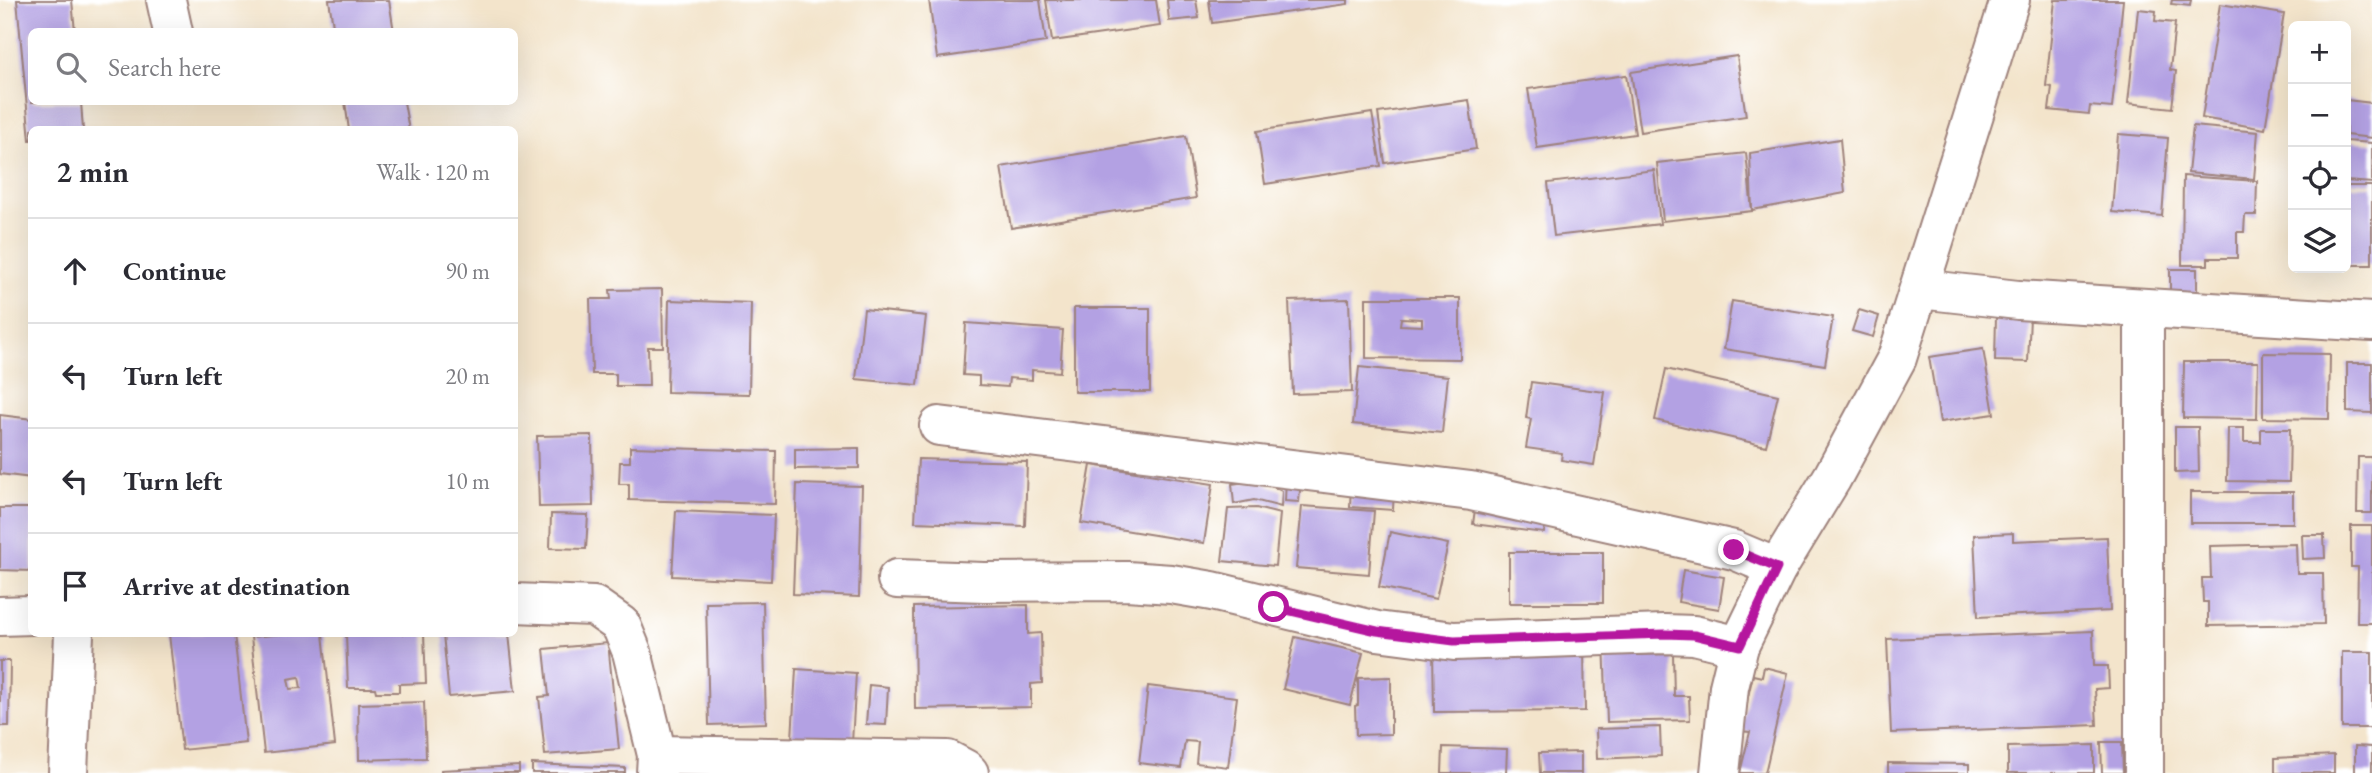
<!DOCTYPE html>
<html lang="en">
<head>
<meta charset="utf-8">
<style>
  body { margin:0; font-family:"EB Garamond",serif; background:#f2f2f3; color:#2b2b33 }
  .controls { position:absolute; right:21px; top:21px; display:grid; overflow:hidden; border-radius:10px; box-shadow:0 7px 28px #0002 }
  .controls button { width:63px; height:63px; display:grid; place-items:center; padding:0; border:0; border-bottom:2px solid #e1e1e2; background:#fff; color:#2b2b33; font:35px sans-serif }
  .stop { position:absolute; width:21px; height:21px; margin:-16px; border:5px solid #b5179e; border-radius:50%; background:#fff }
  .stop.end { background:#b5179e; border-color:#fff; box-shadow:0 2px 7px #0008 }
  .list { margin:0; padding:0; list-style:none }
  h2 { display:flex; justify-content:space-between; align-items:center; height:91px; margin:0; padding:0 28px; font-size:30px }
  h2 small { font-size:23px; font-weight:400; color:#7c7c81 }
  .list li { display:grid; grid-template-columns:46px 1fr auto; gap:21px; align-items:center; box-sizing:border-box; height:105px; padding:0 28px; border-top:2px solid #e1e1e2 }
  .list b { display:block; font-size:26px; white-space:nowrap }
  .list em { font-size:23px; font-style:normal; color:#7c7c81 }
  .icon { flex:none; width:38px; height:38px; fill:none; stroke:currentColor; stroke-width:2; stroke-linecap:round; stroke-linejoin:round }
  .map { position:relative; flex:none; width:2372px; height:773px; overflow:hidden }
  .search { position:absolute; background:#fff; box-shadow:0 7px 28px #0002; left:28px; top:28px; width:490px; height:77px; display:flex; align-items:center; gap:18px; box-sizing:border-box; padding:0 24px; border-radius:10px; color:#7c7c81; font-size:26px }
  .panel { position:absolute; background:#fff; box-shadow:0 7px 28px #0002; left:28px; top:126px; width:490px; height:511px; border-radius:10px }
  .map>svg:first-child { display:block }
</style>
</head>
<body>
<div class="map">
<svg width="2372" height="773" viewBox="0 0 2372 773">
  <rect width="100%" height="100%" fill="#fff"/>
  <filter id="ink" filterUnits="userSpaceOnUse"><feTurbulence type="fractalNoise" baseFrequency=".0143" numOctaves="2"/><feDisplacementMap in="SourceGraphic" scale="14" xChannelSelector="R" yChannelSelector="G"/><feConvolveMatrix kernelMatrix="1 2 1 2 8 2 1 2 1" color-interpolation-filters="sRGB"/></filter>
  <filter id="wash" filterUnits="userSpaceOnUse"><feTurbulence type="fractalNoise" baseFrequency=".00686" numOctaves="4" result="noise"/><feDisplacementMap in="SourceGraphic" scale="28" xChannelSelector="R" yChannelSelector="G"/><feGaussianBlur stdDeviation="1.57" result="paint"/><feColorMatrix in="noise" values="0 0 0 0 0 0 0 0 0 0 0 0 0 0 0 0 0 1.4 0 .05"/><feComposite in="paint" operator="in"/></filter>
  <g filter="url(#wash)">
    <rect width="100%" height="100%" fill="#f3e4cb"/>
    <g id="blocks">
      <g fill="#b3a1e3" fill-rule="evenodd">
        <path d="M17 0H72L75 32H32V102H81L83 130H32V140H30Z"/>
        <path d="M329 0H389L394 32H334Z"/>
        <path d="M929 0H1040L1046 42 937 58Z"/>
        <path d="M1046 0H1156L1160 26 1052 41Z"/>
        <path d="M1167 0H1196L1199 18 1169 21Z"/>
        <path d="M1209 0H1348V4L1212 23Z"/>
        <path d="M2055 0H2123L2112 108 2090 106 2089 114 2049 110 2052 87 2046 86Z"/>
        <path d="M2172 0H2191L2190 6 2171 4Z"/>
        <path d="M2220 4 2284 14 2265 129 2202 118Z"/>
        <path d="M2138 9 2156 11 2155 21 2175 23 2170 70 2176 71 2172 108 2128 103Z"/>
        <path d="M1737 56 1746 116 1640 132 1631 72Z"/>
        <path d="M1626 75 1635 134 1537 148 1528 89Z"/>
        <path d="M1469 100 1476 149 1385 163 1378 113Z"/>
        <path d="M2346 100 2372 103V138L2346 135Z"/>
        <path d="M345 102H404L409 130H349Z"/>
        <path d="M1372 113 1381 166 1265 184 1257 131Z"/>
        <path d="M2193 126 2258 132 2254 179 2188 173Z"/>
        <path d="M2118 134 2168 138 2162 216 2112 212Z"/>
        <path d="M1186 136 1196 198 1011 228 1001 167Z"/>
        <path d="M1840 139 1845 193 1752 210 1750 153Z"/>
        <path d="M2346 141 2372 143V183L2346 181Z"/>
        <path d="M1746 153 1752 211 1663 221 1657 163Z"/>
        <path d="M1654 170 1660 224 1554 236 1548 183Z"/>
        <path d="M2183 176 2257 181 2256 215H2245L2244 232H2237V258H2208V265H2182Z"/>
        <rect x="2346" y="186" width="26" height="79"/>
        <path d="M2170 269H2197V300L2170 299Z"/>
        <path d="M662 289 663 347H648L649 386H616V374H592L590 299H611L610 290Z"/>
        <path d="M1366 298H1460V359L1366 358ZM1401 318 1422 319V326L1400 325Z"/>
        <path d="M1349 299 1352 392 1293 394 1289 301Z"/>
        <path d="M669 300 751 303 749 394 667 392Z"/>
        <path d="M1732 301 1833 317 1825 365 1724 349Z"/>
        <rect x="1074" y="308" width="76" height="84"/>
        <path d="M864 309 926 316 918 385 856 379Z"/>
        <path d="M1859 310 1879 316 1873 337 1852 331Z"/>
        <path d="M1996 316 2030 317 2028 362 1995 361Z"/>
        <path d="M966 323 1063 330 1060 372 1032 370V380L1009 378 1008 387 979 385V376L963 375Z"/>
        <path d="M1983 349 1994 414 1940 422 1929 357Z"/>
        <path d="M2263 353 2330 354 2329 419 2263 418Z"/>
        <path d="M2184 362H2258L2257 419 2183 418Z"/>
        <path d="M2347 363H2372V413L2347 412Z"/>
        <path d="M1359 367 1448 376 1442 433 1353 424Z"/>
        <path d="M1666 369 1778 395 1766 446 1655 420Z"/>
        <path d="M1531 382 1605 392 1594 465 1561 460 1562 453 1526 448 1531 419 1526 418Z"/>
        <path d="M0 415 32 419V478L0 474Z"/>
        <path d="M2175 427H2198L2199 472 2175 473Z"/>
        <path d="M2228 428H2244V442H2261V429H2290L2289 482 2227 481Z"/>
        <path d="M592 435 593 506 539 507 537 436Z"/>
        <path d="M630 447 776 451 775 504 629 500V484H619L620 462H630Z"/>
        <path d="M859 448V468L795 469V449Z"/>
        <path d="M2358 457H2372V513H2357Z"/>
        <path d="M918 459 1027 462 1025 526 915 522Z"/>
        <path d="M1091 465 1213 484 1204 543 1081 523Z"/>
        <path d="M1286 477 1301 478 1299 502 1285 501Z"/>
        <path d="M1258 480 1282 491 1281 507 1254 500 1234 504 1232 484Z"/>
        <path d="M797 484 862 486 859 597 793 594Z"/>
        <path d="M1351 484 1394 487 1393 510 1350 507Z"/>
        <rect x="2190" y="492" width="103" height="31"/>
        <path d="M1476 502 1547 513 1544 533 1473 524Z"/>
        <path d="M1302 506 1374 511 1369 574 1296 568Z"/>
        <path d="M0 508H32V571L0 570Z"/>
        <path d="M1256 508 1280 514 1275 566 1222 561 1228 509Z"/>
        <path d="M676 511 774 515 771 581 672 576Z"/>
        <path d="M551 514 588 515 586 549 550 548Z"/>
        <path d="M2351 526H2372V623H2357L2358 567H2351Z"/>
        <path d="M1390 532 1448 544 1436 599 1379 587Z"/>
        <path d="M2013 533V541L2107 537 2110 611 1978 617 1974 535Z"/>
        <path d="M2302 535H2324L2325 558 2303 559Z"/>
        <path d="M2296 544 2297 573H2323L2324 624 2208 626V602H2203L2202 578H2211L2210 546Z"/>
        <rect x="1509" y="552" width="94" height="51"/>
        <path d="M1683 570 1724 577 1719 609 1678 602Z"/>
        <path d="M763 602 766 723 709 725 706 603Z"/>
        <path d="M1028 605V634L1041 633 1042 683 1031 684V707L915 709 914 607Z"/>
        <path d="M2093 631 2094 666H2108L2109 688 2095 689 2097 725 1891 733 1887 639Z"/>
        <path d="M169 634H234L246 743 182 750Z"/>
        <path d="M284 634H323L335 745 264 753 251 637ZM299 677 301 688 290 689 288 679Z"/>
        <path d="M346 634H424L426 683 399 684V692H376L375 688H348Z"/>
        <path d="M443 634H509L515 691 449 697Z"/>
        <path d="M1295 637 1363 653 1350 705 1283 689Z"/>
        <path d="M1628 639V655L1673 654 1674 696H1689L1690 720 1607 722 1604 640Z"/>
        <path d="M608 643 619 749 545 755 539 697 549 696 544 649Z"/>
        <path d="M1584 647 1585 711 1434 712 1433 649Z"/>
        <rect x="2342" y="652" width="30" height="76"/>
        <path d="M0 661H10L9 726H0Z"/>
        <path d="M1764 667 1788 673 1765 773H1740L1750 732 1740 731 1753 675 1762 677Z"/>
        <path d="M796 669 856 673 852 743 792 739Z"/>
        <path d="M1391 677V734L1356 735 1355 706 1358 705V678Z"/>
        <path d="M869 685 888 687 886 725 866 724Z"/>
        <path d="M1148 686 1237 697 1228 767 1196 763 1198 742 1185 741 1181 768 1139 763Z"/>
        <path d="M424 702 426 758 359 760 358 704Z"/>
        <path d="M1660 727 1661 756 1597 759 1596 729Z"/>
        <path d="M2101 742H2122L2123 773H2102Z"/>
        <path d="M2094 745V773H2008V747Z"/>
        <path d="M2355 746 2372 747V773H2355Z"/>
        <path d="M1443 747 1507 749 1506 773H1442Z"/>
        <path d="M1581 752V773H1540L1539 753Z"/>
        <path d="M2334 755V773H2275V758Z"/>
        <path d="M1888 763 1969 764V773H1888Z"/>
        <path d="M532 764 625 768V773H532Z"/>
        <path d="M519 766V773H441V770Z"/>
      </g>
    </g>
  </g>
  <g filter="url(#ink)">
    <use href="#blocks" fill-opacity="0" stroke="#9e827b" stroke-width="2"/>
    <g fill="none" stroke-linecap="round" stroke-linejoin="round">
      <defs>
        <g id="minor">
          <path d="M166 0 173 32"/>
          <path d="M1920 289 2018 300 2372 322"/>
          <path d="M939 426 1471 491 1734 550 1777 568"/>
          <path d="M897 579 984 582 1127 581 1171 584 1212 591 1377 631 1454 641 1665 634 1694 635 1739 646"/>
          <path d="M514 603 594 606 621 625 632 652 657 755 656 773"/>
          <path d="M0 616 32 615"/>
          <path d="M657 755 948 760 965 769 969 773"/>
          <path d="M68 773 74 634"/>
          <path d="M1720 773 1729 687 1739 646 1777 568 1832 478 1897 358 2010 0"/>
          <path d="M2144 773V309"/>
        </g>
      </defs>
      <use href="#minor" stroke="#9e827b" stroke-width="42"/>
      <use href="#minor" stroke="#fff" stroke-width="38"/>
    </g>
  </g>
  <g fill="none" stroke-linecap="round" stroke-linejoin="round" filter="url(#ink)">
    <path stroke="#b5179e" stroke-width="9" d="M1274 607 1377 631 1454 641 1665 634 1694 635 1740 646 1777 568 1734 550"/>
  </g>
</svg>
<div class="controls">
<button>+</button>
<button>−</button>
<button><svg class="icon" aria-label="locate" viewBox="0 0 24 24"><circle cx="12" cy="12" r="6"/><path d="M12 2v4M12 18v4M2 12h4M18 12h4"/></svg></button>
<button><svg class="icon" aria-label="layers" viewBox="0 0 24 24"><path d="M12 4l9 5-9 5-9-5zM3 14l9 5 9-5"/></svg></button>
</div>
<div class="stop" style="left:1274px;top:607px"></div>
<div class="stop end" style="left:1734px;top:550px"></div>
<div class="search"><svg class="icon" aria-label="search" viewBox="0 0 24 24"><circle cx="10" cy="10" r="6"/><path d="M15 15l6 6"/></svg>Search here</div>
<section class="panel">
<h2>2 min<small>Walk · 120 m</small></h2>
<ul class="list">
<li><svg class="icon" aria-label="ahead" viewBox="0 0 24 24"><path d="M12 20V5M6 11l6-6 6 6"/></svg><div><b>Continue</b></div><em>90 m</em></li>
<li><svg class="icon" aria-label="left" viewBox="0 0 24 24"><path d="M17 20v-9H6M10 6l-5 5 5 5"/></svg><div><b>Turn left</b></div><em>20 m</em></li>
<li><svg class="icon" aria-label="left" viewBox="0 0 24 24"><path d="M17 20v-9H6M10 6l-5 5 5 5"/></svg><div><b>Turn left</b></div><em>10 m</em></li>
<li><svg class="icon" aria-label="arrive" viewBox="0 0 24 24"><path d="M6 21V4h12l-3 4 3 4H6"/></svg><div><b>Arrive at destination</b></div></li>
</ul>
</section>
</div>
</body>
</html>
